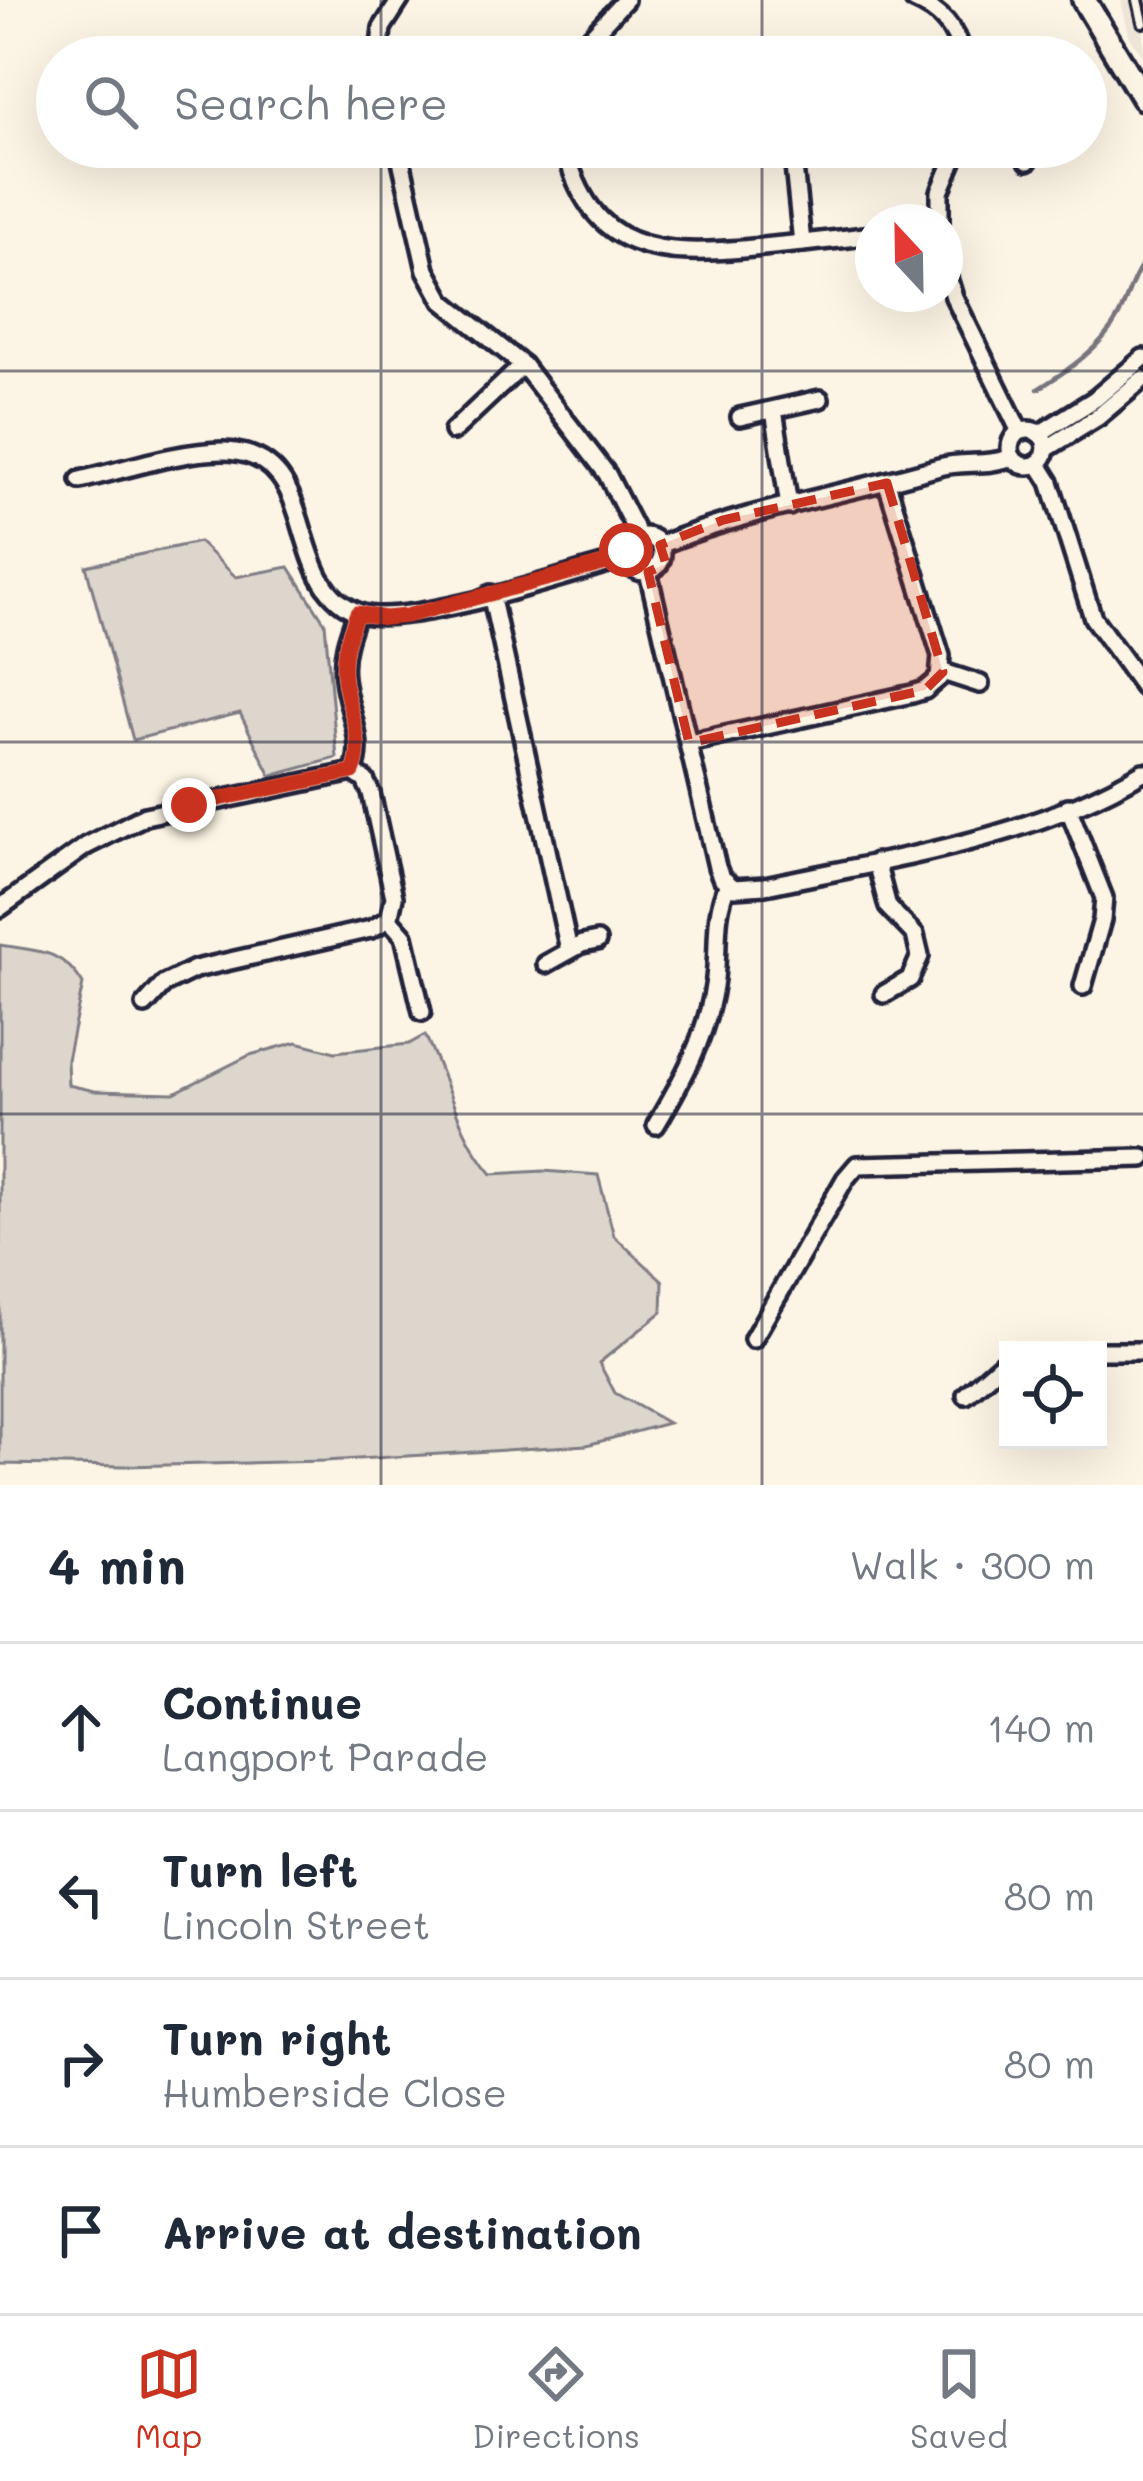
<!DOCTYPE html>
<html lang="en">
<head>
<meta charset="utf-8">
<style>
  body { margin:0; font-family:Mali,sans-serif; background:#f6f6f7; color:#1f2937 }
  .controls { position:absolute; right:36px; bottom:36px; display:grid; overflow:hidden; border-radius:0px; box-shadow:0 12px 48px #0002 }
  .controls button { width:108px; height:108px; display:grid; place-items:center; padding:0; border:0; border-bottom:3px solid #e0e1e3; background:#fff; color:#1f2937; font:60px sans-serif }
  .compass { position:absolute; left:855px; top:204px; width:108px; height:108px; border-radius:50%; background:#fff; box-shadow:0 12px 48px #0002; rotate:338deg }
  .stop { position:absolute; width:36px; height:36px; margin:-27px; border:9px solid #c8321e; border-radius:50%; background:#fff }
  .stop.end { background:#c8321e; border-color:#fff; box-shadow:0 3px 12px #0008 }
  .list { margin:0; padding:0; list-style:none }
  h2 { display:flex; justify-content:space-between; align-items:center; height:156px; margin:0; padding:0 48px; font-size:51px }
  h2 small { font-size:39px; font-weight:400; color:#747a83 }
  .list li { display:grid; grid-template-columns:78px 1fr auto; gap:36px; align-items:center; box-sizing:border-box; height:168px; padding:0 48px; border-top:3px solid #e0e1e3 }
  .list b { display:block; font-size:45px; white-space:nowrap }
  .list p { margin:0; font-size:39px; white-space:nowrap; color:#747a83 }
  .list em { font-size:39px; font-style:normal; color:#747a83 }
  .icon { flex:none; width:66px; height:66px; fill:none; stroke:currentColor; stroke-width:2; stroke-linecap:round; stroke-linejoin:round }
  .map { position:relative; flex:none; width:1143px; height:1485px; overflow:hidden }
  .search { position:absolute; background:#fff; box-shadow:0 12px 48px #0002; left:36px; right:36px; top:36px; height:132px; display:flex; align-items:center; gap:30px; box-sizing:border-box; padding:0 42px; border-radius:66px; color:#747a83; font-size:45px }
  .sheet { height:828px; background:#fff }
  nav { display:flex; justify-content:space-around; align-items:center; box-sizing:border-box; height:168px; border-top:3px solid #e0e1e3; background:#fff; font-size:33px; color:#747a83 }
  nav a { display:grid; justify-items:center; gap:6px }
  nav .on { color:#c8321e }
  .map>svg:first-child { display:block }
</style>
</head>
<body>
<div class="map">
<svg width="1143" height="1485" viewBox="0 0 1143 1485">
  <rect width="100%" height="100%" fill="#fcf5e5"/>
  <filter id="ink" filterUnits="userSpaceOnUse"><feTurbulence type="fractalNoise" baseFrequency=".00833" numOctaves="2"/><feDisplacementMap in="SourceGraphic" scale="24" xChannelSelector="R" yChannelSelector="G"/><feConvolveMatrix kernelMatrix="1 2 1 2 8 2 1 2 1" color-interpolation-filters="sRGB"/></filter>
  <g filter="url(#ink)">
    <path fill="#ece5d8" d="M1121 0H1143V56L1130 38Z"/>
    <g fill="#dcd6cc" stroke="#7f7c84" stroke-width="3">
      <path d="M199 542 236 577 289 567 325 623 337 758 271 776 240 713 133 740 86 566Z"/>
      <path d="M0 945C38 951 62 949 83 984L67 1060 68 1085 95 1091 174 1093 250 1055 297 1042 335 1052 409 1044 425 1035C448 1081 458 1135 492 1174L543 1171 598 1175 614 1236 663 1281 662 1312 599 1363 615 1393 668 1423 587 1445 325 1461 125 1466 0 1464Z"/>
    </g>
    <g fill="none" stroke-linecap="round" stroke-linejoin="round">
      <path stroke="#78757e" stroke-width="4.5" d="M1038 389C1067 371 1102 347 1118 317 1128 299 1130 281 1143 264"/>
      <defs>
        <path id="lane" d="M1138 0 1143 22"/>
        <g id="street">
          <path d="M914 0C942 12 955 28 963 57"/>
          <path d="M379 57 382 28 400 0"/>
          <path d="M572 57 625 0"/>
          <path d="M398 147 426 270 443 301 523 365 607 474 639 537"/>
          <path d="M565 147C590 254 660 257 753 248 793 244 833 240 873 235"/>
          <path d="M792 147 802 243"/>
          <path d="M1028 161 1030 147"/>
          <path d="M940 222V192L959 147"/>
          <path d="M945 268 954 297 1020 432"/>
          <path d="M774 410 789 506"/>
          <path d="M740 417 820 399"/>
          <circle cx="1028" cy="448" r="18"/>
          <path d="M453 431 523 365"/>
          <path d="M1039 434 1095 399 1143 358"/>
          <path d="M1046 449 1098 417 1143 379"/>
          <path d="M1038 463 1050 482 1093 618 1143 687"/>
          <path d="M80 480C123 470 180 451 223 451 326 452 280 585 360 613 406 629 572 573 626 558"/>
          <circle cx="644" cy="554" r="18"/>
          <path d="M660 545C750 509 846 494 939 467 964 460 987 467 1012 457"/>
          <path d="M648 572 717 867 721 877 734 888 765 886C891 859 1030 840 1143 772"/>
          <path d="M491 594 569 950"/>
          <path d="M943 672 980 684"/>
          <path d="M689 743 912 694 925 690 939 678 941 656 887 483"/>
          <path d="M353 772C367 741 347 710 344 678 341 655 349 634 357 612"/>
          <path d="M1068 807 1104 898 1102 920 1083 986"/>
          <path d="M876 862 888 907 915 935 920 956 910 979 884 994"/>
          <path d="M0 908 86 846 145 816 353 772"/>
          <path d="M389 919 404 936 422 1012"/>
          <path d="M546 964 582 944 597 941"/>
          <path d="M145 1005 164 984 195 969 371 929 389 919 394 897 371 793 365 780 353 772"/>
          <path d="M656 1125C682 1081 706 1038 714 986 720 951 712 917 728 884"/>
          <path d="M753 1339 845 1179 857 1165 1143 1158"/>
          <path d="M1098 1351H1143"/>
          <path d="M966 1395 1008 1358"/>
        </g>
        <path id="secondary" d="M1084 0 1143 98"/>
      </defs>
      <use href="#lane" stroke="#22223b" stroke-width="16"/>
      <use href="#street" stroke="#22223b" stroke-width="24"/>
      <use href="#secondary" stroke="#22223b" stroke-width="30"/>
      <use href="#lane" stroke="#fcf5e5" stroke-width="8"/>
      <use href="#street" stroke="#fcf5e5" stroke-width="15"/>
      <use href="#secondary" stroke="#fcf5e5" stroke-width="21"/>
    </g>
  </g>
  <g fill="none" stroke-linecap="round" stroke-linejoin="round" filter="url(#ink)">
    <path stroke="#c8321e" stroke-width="15" d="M189 805 353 772C367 741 347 710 344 678 341 655 349 634 357 613L385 618 406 616 626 558V550"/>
  </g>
  <path fill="#c8321e" fill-opacity="0.2" stroke="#c8321e" stroke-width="9" stroke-dasharray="24 15" stroke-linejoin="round" d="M887 483 943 672 925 690 689 743 648 572 666 564 660 545 723 520Z"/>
  <path fill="none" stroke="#22223b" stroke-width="3" stroke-opacity="0.55" d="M381 0V57M762 0V57M381 147V1485M762 147V1485M0 371H1143M0 742H1143M0 1114H1143"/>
</svg>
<div class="controls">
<button><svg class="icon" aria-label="locate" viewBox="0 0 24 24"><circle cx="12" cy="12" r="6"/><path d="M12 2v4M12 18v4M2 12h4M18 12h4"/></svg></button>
</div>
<svg class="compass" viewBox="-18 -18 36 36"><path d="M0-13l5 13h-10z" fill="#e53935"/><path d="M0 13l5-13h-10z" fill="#747a83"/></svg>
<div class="stop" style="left:626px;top:550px"></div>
<div class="stop end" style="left:189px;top:805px"></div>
<div class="search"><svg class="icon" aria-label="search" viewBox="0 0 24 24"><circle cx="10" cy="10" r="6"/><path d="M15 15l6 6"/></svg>Search here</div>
</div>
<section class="sheet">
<h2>4 min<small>Walk · 300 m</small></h2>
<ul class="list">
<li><svg class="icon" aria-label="ahead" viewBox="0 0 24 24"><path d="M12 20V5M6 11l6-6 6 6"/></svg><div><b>Continue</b><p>Langport Parade</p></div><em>140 m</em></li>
<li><svg class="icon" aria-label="left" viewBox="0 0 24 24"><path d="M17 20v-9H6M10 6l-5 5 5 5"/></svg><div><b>Turn left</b><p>Lincoln Street</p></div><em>80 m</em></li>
<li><svg class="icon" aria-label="right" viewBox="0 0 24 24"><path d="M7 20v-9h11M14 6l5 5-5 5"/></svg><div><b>Turn right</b><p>Humberside Close</p></div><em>80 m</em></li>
<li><svg class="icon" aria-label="arrive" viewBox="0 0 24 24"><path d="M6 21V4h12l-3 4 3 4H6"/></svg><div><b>Arrive at destination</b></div></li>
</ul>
</section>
<nav>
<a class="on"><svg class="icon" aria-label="map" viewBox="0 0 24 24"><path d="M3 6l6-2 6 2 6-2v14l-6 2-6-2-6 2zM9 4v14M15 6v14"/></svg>Map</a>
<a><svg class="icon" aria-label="directions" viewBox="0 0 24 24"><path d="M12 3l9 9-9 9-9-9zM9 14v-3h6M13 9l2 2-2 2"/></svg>Directions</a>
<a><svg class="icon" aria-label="saved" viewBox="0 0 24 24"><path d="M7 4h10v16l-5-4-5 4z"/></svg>Saved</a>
</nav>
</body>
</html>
